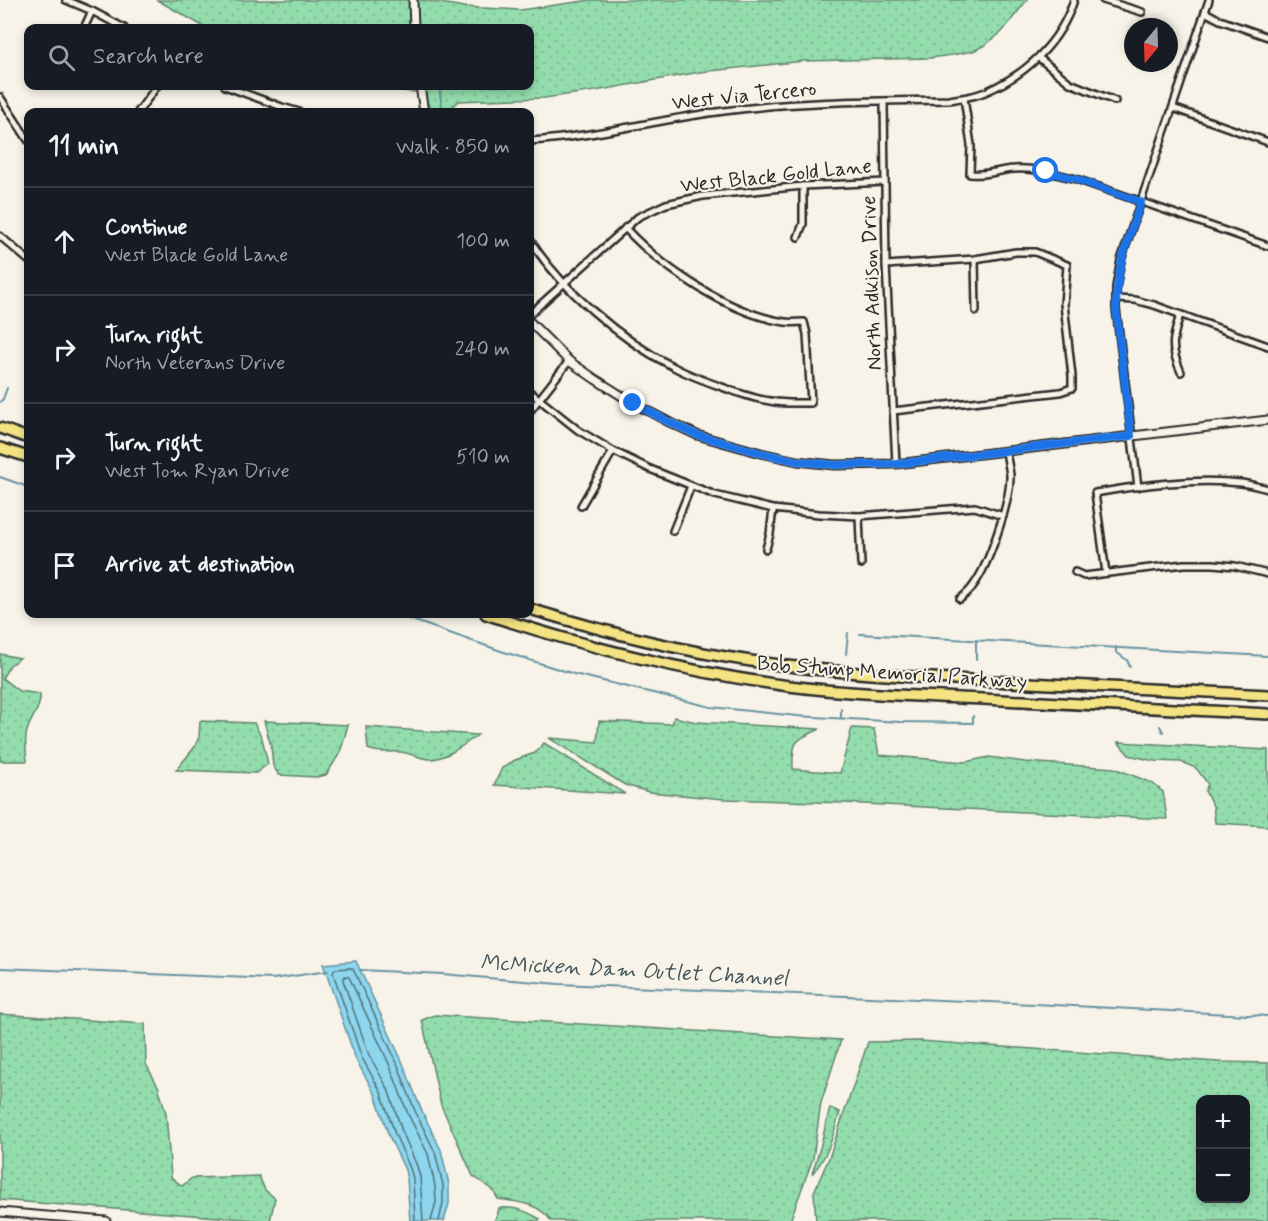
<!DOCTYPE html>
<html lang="en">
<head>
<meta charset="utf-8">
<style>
  body { margin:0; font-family:Mynerve,sans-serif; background:#242831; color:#f1f3f6 }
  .controls { position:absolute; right:18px; bottom:18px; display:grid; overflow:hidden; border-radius:12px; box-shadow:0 3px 9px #0003 }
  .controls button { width:54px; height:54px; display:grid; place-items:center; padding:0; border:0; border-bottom:2px solid #363941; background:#171b24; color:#f1f3f6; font:30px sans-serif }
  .compass { position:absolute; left:1124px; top:18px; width:54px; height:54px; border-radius:50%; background:#171b24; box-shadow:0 3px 9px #0003; rotate:199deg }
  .stop { position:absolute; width:18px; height:18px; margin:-14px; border:4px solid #1a73e8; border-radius:50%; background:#fff }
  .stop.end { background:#1a73e8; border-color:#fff; box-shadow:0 2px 6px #0008 }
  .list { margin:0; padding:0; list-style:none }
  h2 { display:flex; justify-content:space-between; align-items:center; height:78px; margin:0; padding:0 24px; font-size:26px }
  h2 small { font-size:20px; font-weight:400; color:#9ea1a6 }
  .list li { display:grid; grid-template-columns:39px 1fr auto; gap:18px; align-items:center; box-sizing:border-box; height:108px; padding:0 24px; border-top:2px solid #363941 }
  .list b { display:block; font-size:22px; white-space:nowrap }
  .list p { margin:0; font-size:20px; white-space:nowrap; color:#9ea1a6 }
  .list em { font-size:20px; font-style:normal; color:#9ea1a6 }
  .icon { flex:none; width:33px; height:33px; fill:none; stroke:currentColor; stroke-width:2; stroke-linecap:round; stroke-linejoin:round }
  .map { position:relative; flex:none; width:1268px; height:1221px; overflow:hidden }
  .search { position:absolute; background:#171b24; box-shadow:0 3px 9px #0003; left:24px; top:24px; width:510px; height:66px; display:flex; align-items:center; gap:15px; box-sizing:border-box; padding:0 21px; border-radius:12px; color:#9ea1a6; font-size:22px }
  .panel { position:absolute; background:#171b24; box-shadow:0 3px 9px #0003; left:24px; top:108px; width:510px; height:510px; border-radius:12px }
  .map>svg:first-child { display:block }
</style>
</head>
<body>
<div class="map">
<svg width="1268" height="1221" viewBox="0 0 1268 1221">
  <defs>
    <pattern id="green-dots" width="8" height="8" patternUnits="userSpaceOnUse" patternTransform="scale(1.5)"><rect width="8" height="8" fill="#93ddad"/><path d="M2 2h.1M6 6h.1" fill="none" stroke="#7fbe95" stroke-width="1.8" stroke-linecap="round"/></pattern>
    <pattern id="forest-firs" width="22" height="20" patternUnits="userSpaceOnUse" patternTransform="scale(1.5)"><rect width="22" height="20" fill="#93ddad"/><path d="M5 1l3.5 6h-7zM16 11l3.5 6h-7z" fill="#7fbe95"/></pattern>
  </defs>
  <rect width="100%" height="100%" fill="#f7f3e8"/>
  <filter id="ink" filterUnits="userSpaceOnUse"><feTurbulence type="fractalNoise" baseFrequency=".0167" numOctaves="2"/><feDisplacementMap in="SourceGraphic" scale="12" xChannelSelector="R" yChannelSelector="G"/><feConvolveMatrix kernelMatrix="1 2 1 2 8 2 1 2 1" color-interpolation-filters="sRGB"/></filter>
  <g filter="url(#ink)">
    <g fill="url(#green-dots)" stroke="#5f846c" stroke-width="1.5" fill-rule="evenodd">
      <path d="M157 0H421L465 7 520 10 591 0H1027L1002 32 985 45 973 51 952 55 930 58 804 61 700 72 595 91 544 98 458 101 447 112H429L425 91 411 92 373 86H530V28H206Z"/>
      <path d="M0 654 20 658 10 665 2 678 19 691 40 694C42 709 27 721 26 736 25 744 26 753 27 761H0Z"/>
      <path d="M674 717 696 722 820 729C795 741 792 739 793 769L840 773 852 728 874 729 879 755 965 762 989 757 1025 762 1114 768 1152 783 1163 792 1167 819 844 803 724 799 649 792 625 785 549 738 597 742 599 721 672 724Z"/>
      <path d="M200 721 254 723 262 738 268 764 256 773 176 770 194 748 199 737Z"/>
      <path d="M264 721 348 725 340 753 326 775 316 777 279 775 273 766 271 746Z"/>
      <path d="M366 727 478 735C465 744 445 760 428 759 419 758 410 753 401 752 389 751 379 754 368 749Z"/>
      <path d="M1118 742 1268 750V826L1215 823 1213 806 1205 791 1208 784 1196 768 1181 762 1154 761 1129 755Z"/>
      <path d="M544 743 625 794 494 785 502 768 515 760 535 753Z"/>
      <path d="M0 1014 145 1024 146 1064 158 1086 166 1113 171 1177 182 1186 192 1178 259 1176 265 1190 275 1198 270 1221 0 1200Z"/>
      <path d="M435 1015 841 1040 821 1103 813 1158 790 1221H551C540 1203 517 1202 498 1199L492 1189 473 1176 441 1105 422 1020Z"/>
      <path d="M920 1041 1218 1062 1268 1063V1221H816L814 1192 829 1158 868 1042ZM1200 1100H1246V1198H1200Z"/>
      <path d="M830 1108 840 1112C833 1135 829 1155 812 1174L820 1148Z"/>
    </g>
    <path fill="url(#forest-firs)" stroke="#5f846c" stroke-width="1.5" d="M499 1208C516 1207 524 1210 540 1219L538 1221H494L497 1216Z"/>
    <path fill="#8dd6ee" stroke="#6692a0" stroke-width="1.5" d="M356 961 402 1061 421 1109 441 1150 449 1184V1204L444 1221H410L407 1179 405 1170 389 1136 375 1094 356 1060 323 964Z"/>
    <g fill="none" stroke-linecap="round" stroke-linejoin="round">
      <g stroke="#526f79" stroke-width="1.5">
        <path d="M415 1221 413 1178 410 1168 395 1134 381 1092 362 1058 333 973 335 969 351 968 353 969 397 1063 415 1111 435 1152 443 1185V1203L439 1221"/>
        <path d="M423 1221 420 1177 417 1166 402 1131 388 1089 369 1055 343 980 345 976 349 977 390 1066 408 1114 428 1154 435 1186 436 1202 431 1221"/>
      </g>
      <g stroke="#6692a0" stroke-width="2">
        <path d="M439 86 442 108 445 112"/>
        <path d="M0 402 3 399 7 388"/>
        <path d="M0 477 28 487"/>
        <path d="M395 614 504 652 574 674 711 707 797 716 901 722 973 723V716"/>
        <path d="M418 621 420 614"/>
        <path d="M860 634 1268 656"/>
        <path d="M1116 647V652L1127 660 1130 667"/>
        <path d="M846 654 848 633"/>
        <path d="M976 659V640"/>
        <path d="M841 718V709"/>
        <path d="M1160 726 1163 732"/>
        <path d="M0 968 273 979 328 971"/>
        <path d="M360 970 442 974 559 984 1035 1004 1268 1016"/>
      </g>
      <defs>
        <g id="minor">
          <path d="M66 0 92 11 124 28"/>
          <path d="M1103 0 1142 12"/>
          <path d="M1205 12 1220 20 1268 37"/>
          <path d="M84 28 92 11"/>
          <path d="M1039 58 1070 83 1115 101"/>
          <path d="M225 86 282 107 299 112"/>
          <path d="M0 97 28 140"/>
          <path d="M964 98 971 145 970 174C986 176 998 170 1014 169 1034 167 1056 174 1076 179L1268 246"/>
          <path d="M884 101 886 265 896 464"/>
          <path d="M1173 108 1268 142"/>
          <path d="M138 112 157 86"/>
          <path d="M530 141C595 137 659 119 724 111 798 101 874 101 949 100 961 98 974 97 985 92 1026 75 1060 43 1074 0"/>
          <path d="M0 236 28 260"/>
          <path d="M798 237 803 224V186"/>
          <path d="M530 240C561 289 621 340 672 366 688 375 705 381 722 387 738 393 754 399 770 401 784 404 798 403 811 403L807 334 804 322C797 322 791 323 785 322 730 314 663 269 625 228"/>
          <path d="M975 259 976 311"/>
          <path d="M886 265 975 259 1016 252H1035L1067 265 1064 304 1072 376V388L1060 392 893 411"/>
          <path d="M1116 299 1135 300 1154 305 1268 346"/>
          <path d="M530 314 638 217 666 204 703 196 803 186 885 182"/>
          <path d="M1180 315C1172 340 1170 348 1181 372"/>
          <path d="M530 392 578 430 613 451 650 469 715 495 773 509 819 514 859 516 975 507 1003 516"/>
          <path d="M530 411 569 361"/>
          <path d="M1138 487 1116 309V287L1121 260 1209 0"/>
          <path d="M581 506 613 451"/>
          <path d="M859 516 861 564"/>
          <path d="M673 531 691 486"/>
          <path d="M766 549 770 534 773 509"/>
          <path d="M1075 572 1084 576 1184 564H1213L1235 566 1268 574"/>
          <path d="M1106 573 1095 493C1142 485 1193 478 1241 483 1250 484 1259 487 1268 489"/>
          <path d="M960 599C965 595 970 591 973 586 989 565 1011 500 1010 475 1009 467 1007 459 1006 451"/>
        </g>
        <g id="tertiary">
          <path d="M413 0 414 28"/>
          <path d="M420 86 424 112"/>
          <path d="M530 322 569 361 595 379 633 403 667 421 697 435 761 453 797 461 834 465 896 464 1268 420"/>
          <path d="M0 1212 106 1221"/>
        </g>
        <g id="motorway">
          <path d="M0 428 28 438"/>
          <path d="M0 448 28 457"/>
          <path d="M530 609C602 631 675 650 751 661 830 673 910 677 991 681 1083 686 1176 690 1268 695"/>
          <path d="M486 614C585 647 685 672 789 686 853 694 918 696 983 699 1078 704 1173 709 1268 714"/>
        </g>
      </defs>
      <use href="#minor" stroke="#2b2b2b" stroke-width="10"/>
      <use href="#tertiary" stroke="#2b2b2b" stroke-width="11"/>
      <use href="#motorway" stroke="#2b2b2b" stroke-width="14"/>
      <use href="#minor" stroke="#f7f3e8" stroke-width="5"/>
      <use href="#tertiary" stroke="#f7f3e8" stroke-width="7"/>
      <use href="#motorway" stroke="#f4e382" stroke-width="9"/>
    </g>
  </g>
  <g fill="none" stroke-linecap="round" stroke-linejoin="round" filter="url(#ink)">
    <path stroke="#1a73e8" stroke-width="8" d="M633 403 667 421 697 435 761 453 797 461 834 465 896 464 1131 436 1116 309C1116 268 1128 240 1141 202L1076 179 1046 171"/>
  </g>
  <g text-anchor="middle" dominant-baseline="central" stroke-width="4.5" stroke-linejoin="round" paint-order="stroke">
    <g font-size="21" fill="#2b2b2b" stroke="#f7f3e8">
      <text transform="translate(744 96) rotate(-6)">West Via Tercero</text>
      <text transform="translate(776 176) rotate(-6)">West Black Gold Lane</text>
      <text transform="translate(872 283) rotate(-92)">North Adkison Drive</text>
      <text transform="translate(892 673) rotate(4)">Bob Stump Memorial Parkway</text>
    </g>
    <g font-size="22" font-style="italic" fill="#44565c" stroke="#f7f3e8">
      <text transform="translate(634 971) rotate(3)">McMicken Dam Outlet Channel</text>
    </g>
  </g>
</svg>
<div class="controls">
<button>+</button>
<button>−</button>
</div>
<svg class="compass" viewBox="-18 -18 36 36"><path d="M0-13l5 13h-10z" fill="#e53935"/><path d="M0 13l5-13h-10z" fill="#9ea1a6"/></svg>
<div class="stop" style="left:1046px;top:171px"></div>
<div class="stop end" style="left:633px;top:403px"></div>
<div class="search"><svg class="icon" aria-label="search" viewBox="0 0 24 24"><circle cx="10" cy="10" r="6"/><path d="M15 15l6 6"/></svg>Search here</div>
<section class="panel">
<h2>11 min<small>Walk · 850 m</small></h2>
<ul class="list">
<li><svg class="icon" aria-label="ahead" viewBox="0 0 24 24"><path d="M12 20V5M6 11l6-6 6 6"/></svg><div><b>Continue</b><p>West Black Gold Lane</p></div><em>100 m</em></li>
<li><svg class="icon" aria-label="right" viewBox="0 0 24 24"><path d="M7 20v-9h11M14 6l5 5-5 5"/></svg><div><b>Turn right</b><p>North Veterans Drive</p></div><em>240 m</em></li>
<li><svg class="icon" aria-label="right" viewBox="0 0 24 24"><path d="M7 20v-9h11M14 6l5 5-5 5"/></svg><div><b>Turn right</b><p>West Tom Ryan Drive</p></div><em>510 m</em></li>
<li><svg class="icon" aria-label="arrive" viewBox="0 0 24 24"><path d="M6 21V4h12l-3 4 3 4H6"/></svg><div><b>Arrive at destination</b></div></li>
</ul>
</section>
</div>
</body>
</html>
